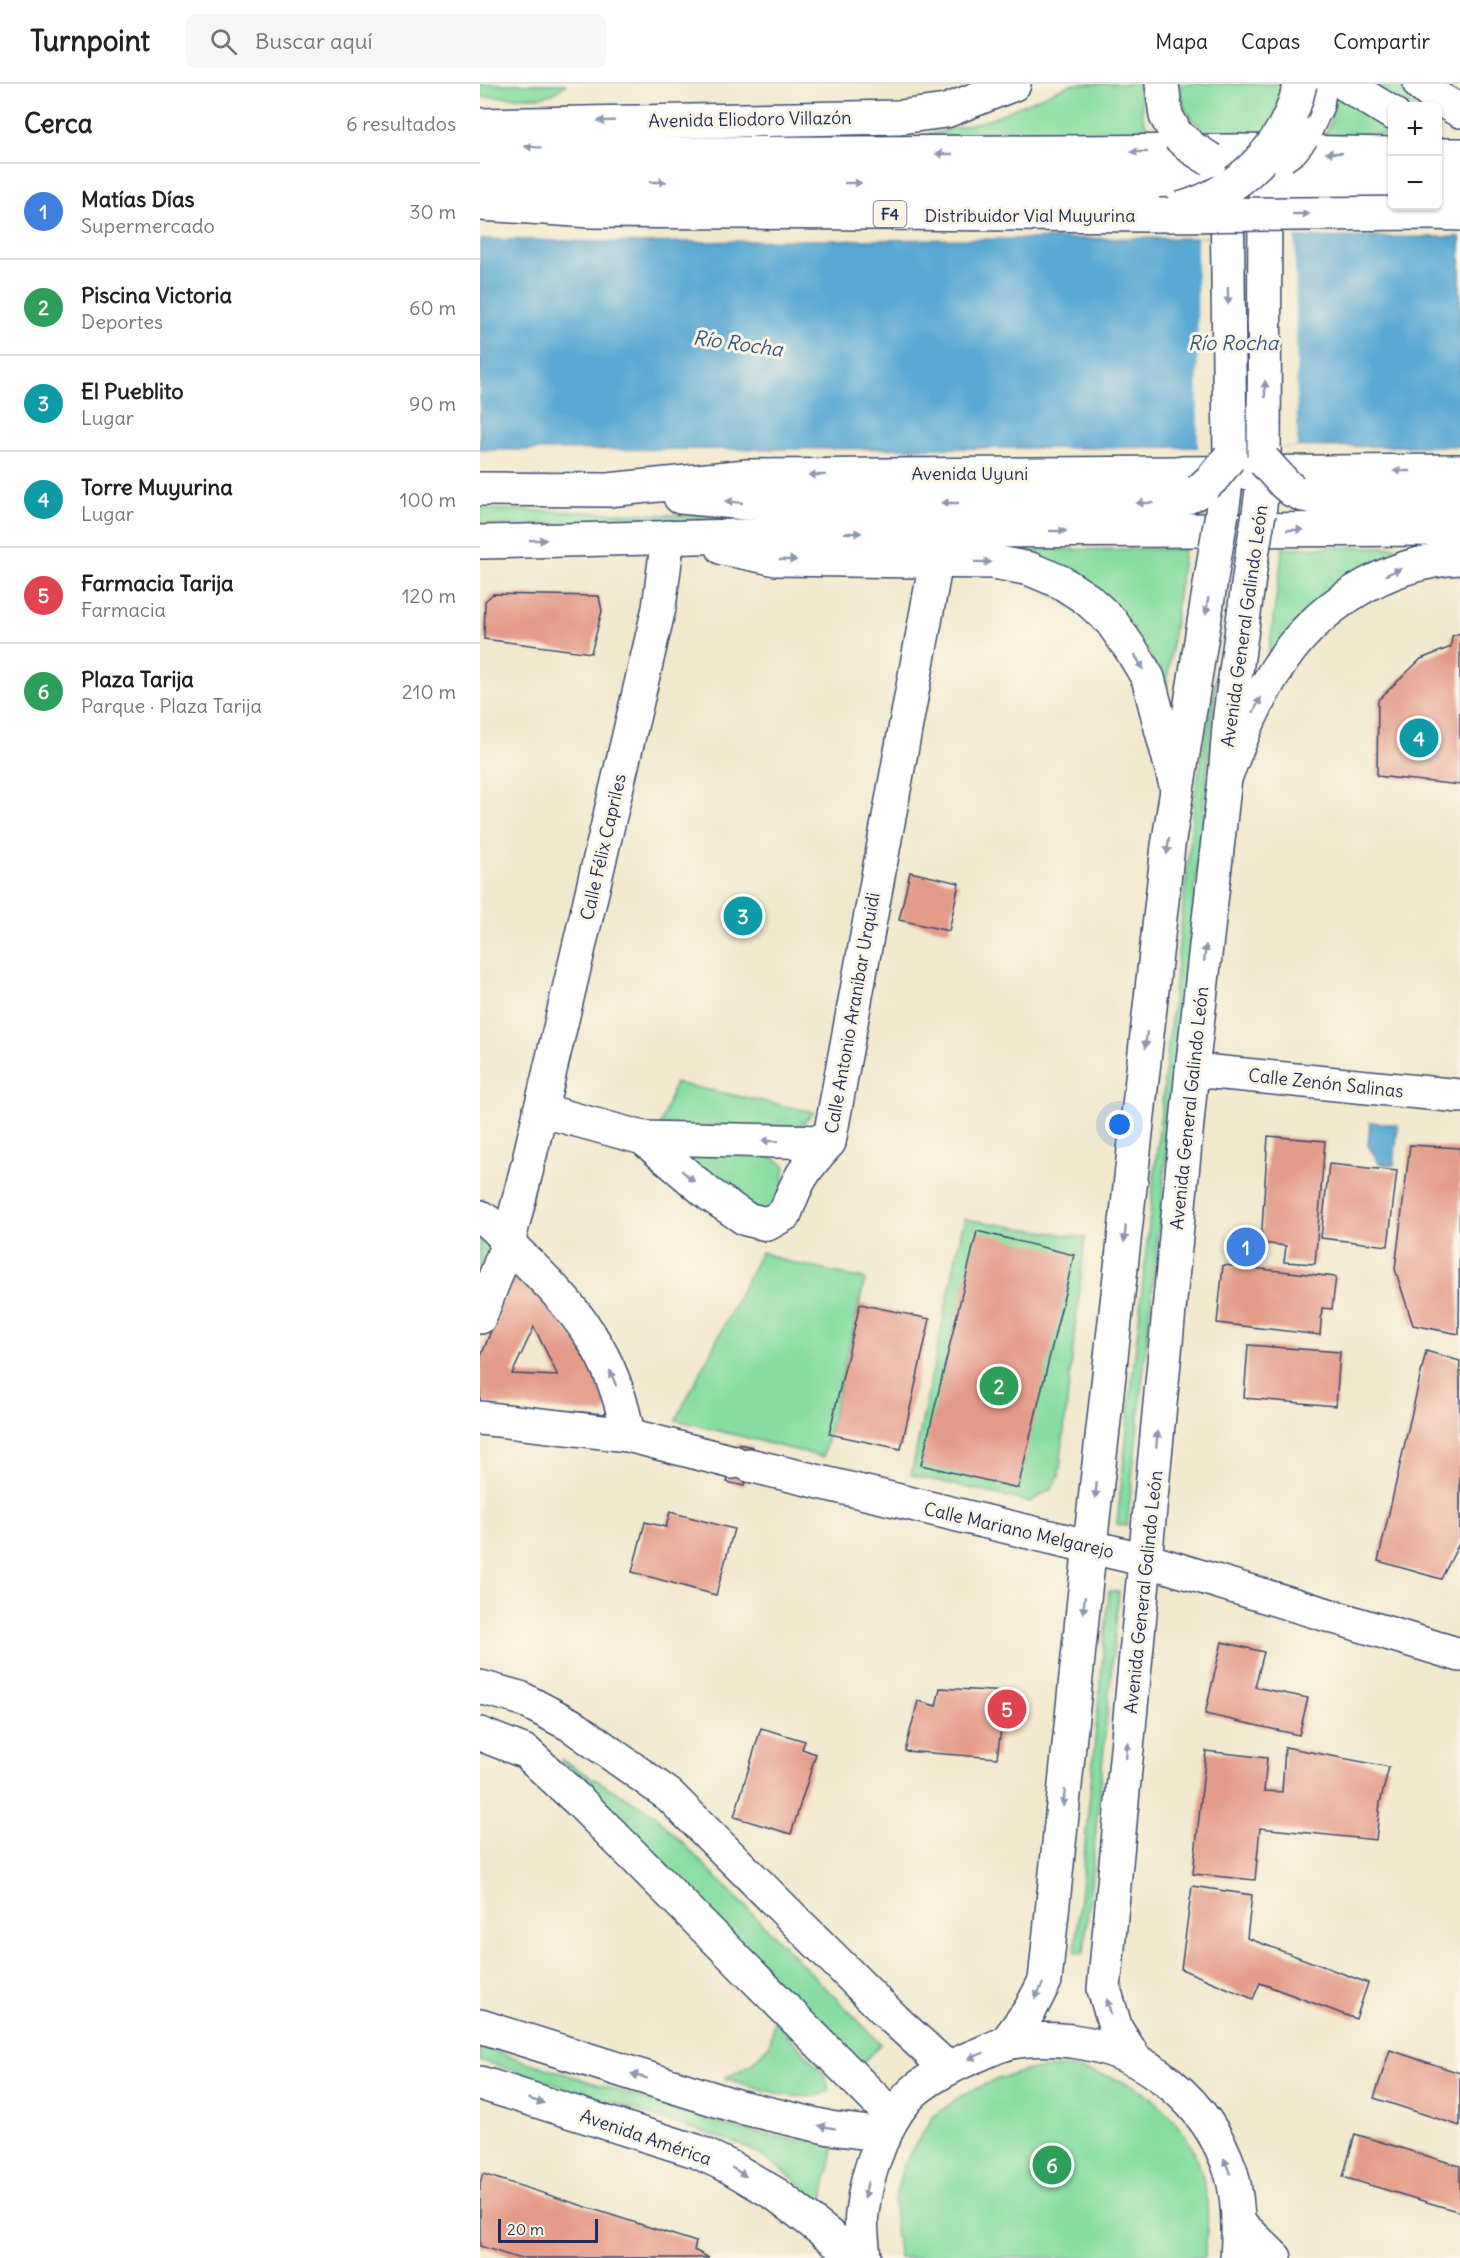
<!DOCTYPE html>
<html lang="es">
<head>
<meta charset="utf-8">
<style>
  body { margin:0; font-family:Delius,sans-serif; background:#f6f6f6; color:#202124 }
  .controls { position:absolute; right:18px; top:18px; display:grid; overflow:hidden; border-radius:9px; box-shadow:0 2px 4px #0004 }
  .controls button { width:54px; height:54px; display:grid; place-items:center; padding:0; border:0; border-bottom:2px solid #e0e0e0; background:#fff; color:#202124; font:30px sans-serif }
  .scale { position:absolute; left:18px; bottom:15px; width:100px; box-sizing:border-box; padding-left:6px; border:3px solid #1b2f5e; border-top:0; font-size:16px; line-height:21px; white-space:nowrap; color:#1b2f5e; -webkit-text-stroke:4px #fcf5e5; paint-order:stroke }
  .you { position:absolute; left:640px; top:1041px; width:21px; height:21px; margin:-15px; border:4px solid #fff; border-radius:50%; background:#1a73e8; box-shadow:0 0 0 9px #1a73e833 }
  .badge { display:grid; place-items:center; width:39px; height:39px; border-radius:50%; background:#db2777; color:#fff; font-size:20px; font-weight:700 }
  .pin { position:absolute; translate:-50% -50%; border:3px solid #fff; box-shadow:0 2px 6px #0006 }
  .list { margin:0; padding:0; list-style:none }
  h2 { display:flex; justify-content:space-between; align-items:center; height:78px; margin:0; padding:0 24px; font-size:26px }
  h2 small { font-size:20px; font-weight:400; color:#757577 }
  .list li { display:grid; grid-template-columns:39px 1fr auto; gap:18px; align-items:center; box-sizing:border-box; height:96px; padding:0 24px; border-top:2px solid #e0e0e0 }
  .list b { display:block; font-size:22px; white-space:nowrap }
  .list p { margin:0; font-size:20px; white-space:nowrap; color:#757577 }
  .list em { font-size:20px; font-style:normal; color:#757577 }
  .icon { flex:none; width:33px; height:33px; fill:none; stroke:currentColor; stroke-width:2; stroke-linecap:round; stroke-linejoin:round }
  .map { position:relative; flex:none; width:980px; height:2174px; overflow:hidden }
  header { display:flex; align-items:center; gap:36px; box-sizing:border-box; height:84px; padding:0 30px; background:#fff; border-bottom:2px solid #e0e0e0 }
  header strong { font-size:28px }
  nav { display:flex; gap:33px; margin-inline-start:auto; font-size:21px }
  .search { width:420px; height:54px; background:#f6f6f6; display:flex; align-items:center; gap:15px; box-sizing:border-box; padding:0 21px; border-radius:9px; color:#757577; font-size:22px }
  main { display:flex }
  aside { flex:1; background:#fff }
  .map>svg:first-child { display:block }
</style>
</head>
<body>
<header>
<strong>Turnpoint</strong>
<div class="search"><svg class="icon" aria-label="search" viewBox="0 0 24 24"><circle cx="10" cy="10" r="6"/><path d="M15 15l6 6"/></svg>Buscar aquí</div>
<nav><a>Mapa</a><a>Capas</a><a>Compartir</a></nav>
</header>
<main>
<aside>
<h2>Cerca<small>6 resultados</small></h2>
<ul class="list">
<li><span class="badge" style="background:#3f7fe0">1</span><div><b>Matías Días</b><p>Supermercado</p></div><em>30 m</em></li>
<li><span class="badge" style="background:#2e9e5b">2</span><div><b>Piscina Victoria</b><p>Deportes</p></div><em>60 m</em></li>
<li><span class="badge" style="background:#0f9aa8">3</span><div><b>El Pueblito</b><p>Lugar</p></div><em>90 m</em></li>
<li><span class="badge" style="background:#0f9aa8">4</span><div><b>Torre Muyurina</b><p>Lugar</p></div><em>100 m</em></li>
<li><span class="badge" style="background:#e0444e">5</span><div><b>Farmacia Tarija</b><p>Farmacia</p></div><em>120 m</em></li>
<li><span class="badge" style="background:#2e9e5b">6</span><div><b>Plaza Tarija</b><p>Parque · Plaza Tarija</p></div><em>210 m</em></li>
</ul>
</aside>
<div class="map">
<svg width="980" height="2174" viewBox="0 0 980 2174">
  <rect width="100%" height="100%" fill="#fcf5e5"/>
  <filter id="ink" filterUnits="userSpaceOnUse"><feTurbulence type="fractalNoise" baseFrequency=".0167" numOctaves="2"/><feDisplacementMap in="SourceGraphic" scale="12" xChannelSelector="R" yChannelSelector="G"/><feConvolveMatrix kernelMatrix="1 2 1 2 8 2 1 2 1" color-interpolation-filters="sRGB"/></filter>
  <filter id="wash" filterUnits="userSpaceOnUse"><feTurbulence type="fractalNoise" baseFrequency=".008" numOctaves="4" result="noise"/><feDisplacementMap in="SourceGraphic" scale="24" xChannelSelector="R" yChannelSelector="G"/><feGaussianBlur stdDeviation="1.35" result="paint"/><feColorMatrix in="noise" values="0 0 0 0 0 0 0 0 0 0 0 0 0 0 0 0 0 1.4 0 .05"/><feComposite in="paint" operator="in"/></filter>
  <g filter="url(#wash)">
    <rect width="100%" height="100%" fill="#f1e9cd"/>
    <g fill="#87dda1" stroke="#518680" stroke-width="1.5">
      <path d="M0 0H86L75 9 60 13H0Z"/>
      <path d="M591 0H659L663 34 671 51 439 53 508 36Z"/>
      <path d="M700 0H823L796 51 734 55C715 41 699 25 700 0Z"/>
      <path d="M882 0H919L947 22H918Z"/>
      <path d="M856 6 912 39V51H845L851 38Z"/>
      <path d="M0 425 287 434 122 442 0 441Z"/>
      <path d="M980 462 929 473 787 581 803 464Z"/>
      <path d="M704 465 685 613 669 568 495 466Z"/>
      <path d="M739 578 647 1442 637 1440 715 711Z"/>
      <path d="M195 999 334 1028 320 1042 180 1043Z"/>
      <path d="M195 1064 288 1071 305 1081 303 1100 296 1123 282 1128 262 1118Z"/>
      <path d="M484 1135 605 1154 579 1392 572 1405 550 1418 431 1391Z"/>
      <path d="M0 1152 11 1160 0 1200Z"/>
      <path d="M281 1168 305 1177 385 1195 343 1373 196 1336Z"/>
      <path d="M629 1507 639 1508 604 1869 595 1868Z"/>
      <path d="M80 1675 173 1729 401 1960 377 1984Z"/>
      <path d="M294 1936 346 1992 349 2006C327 2024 270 2001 245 1994L270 1981 290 1960Z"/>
      <path d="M0 1963 261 2046 315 2056H355L342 2119C316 2096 291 2075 260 2060L0 1976Z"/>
      <path d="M586 1983C613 1988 640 1993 664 2008 671 2012 677 2020 684 2026 726 2068 733 2118 724 2174H419L415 2144 414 2117 422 2086 432 2066 453 2033 478 2014 512 1997 548 1986Z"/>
    </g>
    <g fill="#59a8d3" stroke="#3a6c98" stroke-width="1.5">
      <path d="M980 153V362L0 366V155L158 159 328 156Z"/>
      <path d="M890 1038 918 1041 914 1081 900 1080 888 1061Z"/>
    </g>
    <path fill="#f1e9cd" d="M815 153 817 363 718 364 717 154Z"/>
    <g id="blocks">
      <g fill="#e49b89" fill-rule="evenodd">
        <path d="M13 510 119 512 122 527 111 569 4 555 5 517Z"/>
        <path d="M980 549V701L897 692 898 616 941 575 971 563 972 552Z"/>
        <path d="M430 788 479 799 469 847 419 836Z"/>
        <path d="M788 1052 845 1057 835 1180 804 1178 806 1162 781 1159Z"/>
        <path d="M930 1061 980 1064 979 1250 933 1241 915 1185Z"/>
        <path d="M849 1080 917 1087 908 1162 841 1154Z"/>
        <path d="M497 1147 594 1171 538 1404 441 1381Z"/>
        <path d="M743 1181 856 1193 852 1225 842 1224 840 1251 737 1239Z"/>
        <path d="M36 1183 120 1286 129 1321 124 1330 0 1319V1275ZM54 1243 78 1292 32 1290Z"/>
        <path d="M380 1220 450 1235 421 1365 349 1350Z"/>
        <path d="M768 1261 860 1268 856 1322 764 1314Z"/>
        <path d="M946 1267 980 1277V1458L961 1495 898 1477Z"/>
        <path d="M258 1360 273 1363 264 1402 247 1398Z"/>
        <path d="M190 1428 254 1445 236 1511 152 1488 165 1438 186 1443Z"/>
        <path d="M742 1558 784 1568 775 1603 828 1614 819 1651 725 1630Z"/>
        <path d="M460 1604 526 1608 517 1674 425 1667 438 1617 456 1622Z"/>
        <path d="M281 1644 325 1657 322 1665 336 1670 311 1750 254 1733Z"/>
        <path d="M805 1663 909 1683 900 1719 896 1756 780 1744 775 1796 713 1790 726 1667 787 1674 784 1707 802 1708Z"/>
        <path d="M712 1802 772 1811 767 1854 888 1899 876 1935 780 1899 773 1915 701 1885Z"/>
        <path d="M910 1966 980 1989V2042L894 2014Z"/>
        <path d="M875 2050 980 2082V2128L863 2093Z"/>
        <path d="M3 2090 216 2158 214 2166 229 2174H37L0 2162V2099Z"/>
      </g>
    </g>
  </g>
  <g filter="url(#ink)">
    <use href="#blocks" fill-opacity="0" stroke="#3b4b6f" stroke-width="1.5"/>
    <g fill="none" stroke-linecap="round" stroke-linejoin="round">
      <defs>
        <g id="street">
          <path d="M712 986 980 1012"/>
          <path d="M60 1026 163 1054 229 1110 266 1135 287 1140 305 1130C317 1096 324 1085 349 1058L456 478"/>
          <path d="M163 1054 349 1058"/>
          <path d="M50 1071 179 524 188 453"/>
          <path d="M0 1133C16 1141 24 1155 36 1167 95 1224 134 1268 148 1351"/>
          <path d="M0 1233 28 1159 47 1084"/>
          <path d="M0 1334 148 1351 253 1378"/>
          <path d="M269 1381 666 1476 980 1571"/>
          <path d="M0 1603 40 1614 91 1641 189 1711 415 1936 467 1984"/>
          <path d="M0 1650 46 1668 101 1719 413 2033"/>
        </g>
        <g id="secondary">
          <path d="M682 0 686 32 697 51"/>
          <path d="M823 51 837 21 840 0"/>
          <path d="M747 103 750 372"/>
          <path d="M784 377 785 102"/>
          <path d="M742 429 745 406"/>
          <path d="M779 429 782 406"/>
          <path d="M0 1942 256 2022 350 2044 405 2051"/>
          <path d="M525 1960 550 1926 565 1897 604 1515 688 762 736 464"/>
          <path d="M655 1975 636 1945 624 1905 712 986 745 694 750 630 773 465"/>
          <path d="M0 1999 216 2067 250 2083 297 2111 378 2174"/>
          <path d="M759 2139 795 2174"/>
          <path d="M384 2174C383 2159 380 2143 382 2129 386 2089 407 2028 439 2003 455 1991 472 1982 490 1974 501 1970 512 1964 524 1960 545 1954 570 1955 592 1957 665 1966 728 2018 751 2088 759 2115 759 2147 757 2174"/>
        </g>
        <g id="primary">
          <path d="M865 0 912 29"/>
          <path d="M940 0 954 12 980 27"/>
          <path d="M958 99H980"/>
          <path d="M785 101 912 99"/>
          <path d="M0 405 128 406 267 392 980 387"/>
          <path d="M812 406 823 411 851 416 980 414"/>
          <path d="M200 413 266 419H657C680 419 701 420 720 406"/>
          <path d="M0 458 477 447 980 445"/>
          <path d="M243 464 296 475 513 478 550 485 581 498 607 515 631 537 652 567 668 594 697 705"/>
          <path d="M745 694C760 657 774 620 796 586 835 523 905 478 980 474"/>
        </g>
        <g id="highway">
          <path d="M0 41 420 33 466 27 534 0"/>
          <path d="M0 59 175 70 757 67 912 70"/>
          <path d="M958 71H980"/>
          <path d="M0 89 120 97 747 99"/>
          <path d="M0 120 111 127 679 131"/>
          <path d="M953 129 980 130"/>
        </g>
      </defs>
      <use href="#street" stroke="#3b4b6f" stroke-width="36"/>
      <use href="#secondary" stroke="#3b4b6f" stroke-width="36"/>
      <use href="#primary" stroke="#3b4b6f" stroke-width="36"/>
      <use href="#highway" stroke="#3b4b6f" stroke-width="36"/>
      <use href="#street" stroke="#fff" stroke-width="33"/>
      <use href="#secondary" stroke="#fff" stroke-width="33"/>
      <use href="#primary" stroke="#fff" stroke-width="33"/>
      <use href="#highway" stroke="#fff" stroke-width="33"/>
      <defs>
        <g id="secondary-bridge">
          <path d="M697 51 712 64 731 76"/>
          <path d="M802 72 812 65 823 51"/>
          <path d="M736 464 742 429"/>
          <path d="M773 465 779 429"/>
        </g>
        <g id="primary-bridge">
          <path d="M784 377 805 400 812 406"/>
          <path d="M720 406 733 394 749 374"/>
        </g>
        <g id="highway-bridge">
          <path d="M700 125C760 108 807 61 820 0"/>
          <path d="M679 131 953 129"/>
        </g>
      </defs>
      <use href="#secondary-bridge" stroke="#3b4b6f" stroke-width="36" stroke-linecap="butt"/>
      <use href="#primary-bridge" stroke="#3b4b6f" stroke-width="36" stroke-linecap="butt"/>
      <use href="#highway-bridge" stroke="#3b4b6f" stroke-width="36" stroke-linecap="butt"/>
      <use href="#secondary-bridge" stroke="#fff" stroke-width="33"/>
      <use href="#primary-bridge" stroke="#fff" stroke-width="33"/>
      <use href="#highway-bridge" stroke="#fff" stroke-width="33"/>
    </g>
    <defs><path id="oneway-solid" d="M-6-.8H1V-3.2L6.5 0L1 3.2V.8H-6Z" transform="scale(1.5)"/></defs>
    <g fill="#8d97ae">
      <use href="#oneway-solid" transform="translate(126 37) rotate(178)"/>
      <use href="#oneway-solid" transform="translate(53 63) rotate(-176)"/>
      <use href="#oneway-solid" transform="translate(659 68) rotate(180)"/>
      <use href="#oneway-solid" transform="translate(854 69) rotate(-179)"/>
      <use href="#oneway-solid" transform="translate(464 70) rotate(180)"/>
      <use href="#oneway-solid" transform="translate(178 98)"/>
      <use href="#oneway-solid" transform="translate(373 99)"/>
      <use href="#oneway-solid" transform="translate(821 130)"/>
      <use href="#oneway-solid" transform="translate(748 212) rotate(89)"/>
      <use href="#oneway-solid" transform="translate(785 305) rotate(-90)"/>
      <use href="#oneway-solid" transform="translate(922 387) rotate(180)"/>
      <use href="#oneway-solid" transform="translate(337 391) rotate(179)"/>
      <use href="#oneway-solid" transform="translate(254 418) rotate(-174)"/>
      <use href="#oneway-solid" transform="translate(470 419) rotate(180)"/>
      <use href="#oneway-solid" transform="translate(665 419) rotate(179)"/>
      <use href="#oneway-solid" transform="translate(815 446)"/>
      <use href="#oneway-solid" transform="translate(578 447)"/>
      <use href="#oneway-solid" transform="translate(373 449) rotate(-1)"/>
      <use href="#oneway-solid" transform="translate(58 456) rotate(-1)"/>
      <use href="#oneway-solid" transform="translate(308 476) rotate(1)"/>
      <use href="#oneway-solid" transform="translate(503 478) rotate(1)"/>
      <use href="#oneway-solid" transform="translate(913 488) rotate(-23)"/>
      <use href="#oneway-solid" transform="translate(727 522) rotate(99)"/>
      <use href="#oneway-solid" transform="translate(659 578) rotate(61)"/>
      <use href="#oneway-solid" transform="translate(777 621) rotate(-64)"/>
      <use href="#oneway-solid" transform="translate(688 762) rotate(98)"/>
      <use href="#oneway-solid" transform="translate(725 869) rotate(-84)"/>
      <use href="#oneway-solid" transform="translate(666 956) rotate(96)"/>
      <use href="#oneway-solid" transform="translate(290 1057) rotate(-179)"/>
      <use href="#oneway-solid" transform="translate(208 1092) rotate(41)"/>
      <use href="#oneway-solid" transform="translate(645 1150) rotate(96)"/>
      <use href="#oneway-solid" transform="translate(133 1294) rotate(-112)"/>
      <use href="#oneway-solid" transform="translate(677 1355) rotate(-85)"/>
      <use href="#oneway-solid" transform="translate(616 1406) rotate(96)"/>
      <use href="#oneway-solid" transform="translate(604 1521) rotate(96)"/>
      <use href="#oneway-solid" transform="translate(647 1666) rotate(-84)"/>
      <use href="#oneway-solid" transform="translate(584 1714) rotate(96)"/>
      <use href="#oneway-solid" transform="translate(559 1907) rotate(117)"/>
      <use href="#oneway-solid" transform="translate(629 1923) rotate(-106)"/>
      <use href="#oneway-solid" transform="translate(496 1972) rotate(157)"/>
      <use href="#oneway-solid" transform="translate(159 1992) rotate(-163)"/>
      <use href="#oneway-solid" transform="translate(56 2017) rotate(17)"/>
      <use href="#oneway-solid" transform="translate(347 2043) rotate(-170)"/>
      <use href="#oneway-solid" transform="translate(747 2082) rotate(-112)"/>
      <use href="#oneway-solid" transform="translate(259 2088) rotate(31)"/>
      <use href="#oneway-solid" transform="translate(386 2106) rotate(101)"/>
    </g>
  </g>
  <g text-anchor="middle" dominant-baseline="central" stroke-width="6" stroke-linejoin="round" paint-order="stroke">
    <rect fill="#fcf5e5" stroke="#5e6a86" stroke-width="1.5" x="393.5" y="117" width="33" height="26" rx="4.5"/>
    <g font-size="16" font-weight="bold" fill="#1b2f5e">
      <text x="410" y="130">F4</text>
    </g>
    <g font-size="18" fill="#1b2f5e" stroke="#fcf5e5">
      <text transform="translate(270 35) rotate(-1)">Avenida Eliodoro Villazón</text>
      <text x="550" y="131">Distribuidor Vial Muyurina</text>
      <text x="490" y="389">Avenida Uyuni</text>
      <text transform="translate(764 542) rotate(-82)">Avenida General Galindo León</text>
      <text transform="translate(123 763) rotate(-77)">Calle Félix Capriles</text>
      <text transform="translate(372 929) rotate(-80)">Calle Antonio Aranibar Urquidi</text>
      <text transform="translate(846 999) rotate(6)">Calle Zenón Salinas</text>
      <text transform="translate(709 1024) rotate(-84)">Avenida General Galindo León</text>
      <text transform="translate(539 1446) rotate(13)">Calle Mariano Melgarejo</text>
      <text transform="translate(663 1508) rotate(-84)">Avenida General Galindo León</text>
      <text transform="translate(166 2053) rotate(19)">Avenida América</text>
    </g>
    <g font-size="20" font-style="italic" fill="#315987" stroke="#fcf5e5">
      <text x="753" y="258">Río Rocha</text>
      <text transform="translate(258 259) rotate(8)">Río Rocha</text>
    </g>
  </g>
</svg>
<div class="controls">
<button>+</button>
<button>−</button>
</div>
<div class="scale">20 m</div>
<div class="you"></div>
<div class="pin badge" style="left:766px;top:1163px;background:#3f7fe0">1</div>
<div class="pin badge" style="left:519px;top:1302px;background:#2e9e5b">2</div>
<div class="pin badge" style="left:263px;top:832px;background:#0f9aa8">3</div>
<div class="pin badge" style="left:939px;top:654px;background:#0f9aa8">4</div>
<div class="pin badge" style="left:527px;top:1625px;background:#e0444e">5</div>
<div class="pin badge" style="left:572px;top:2081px;background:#2e9e5b">6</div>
</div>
</main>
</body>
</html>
